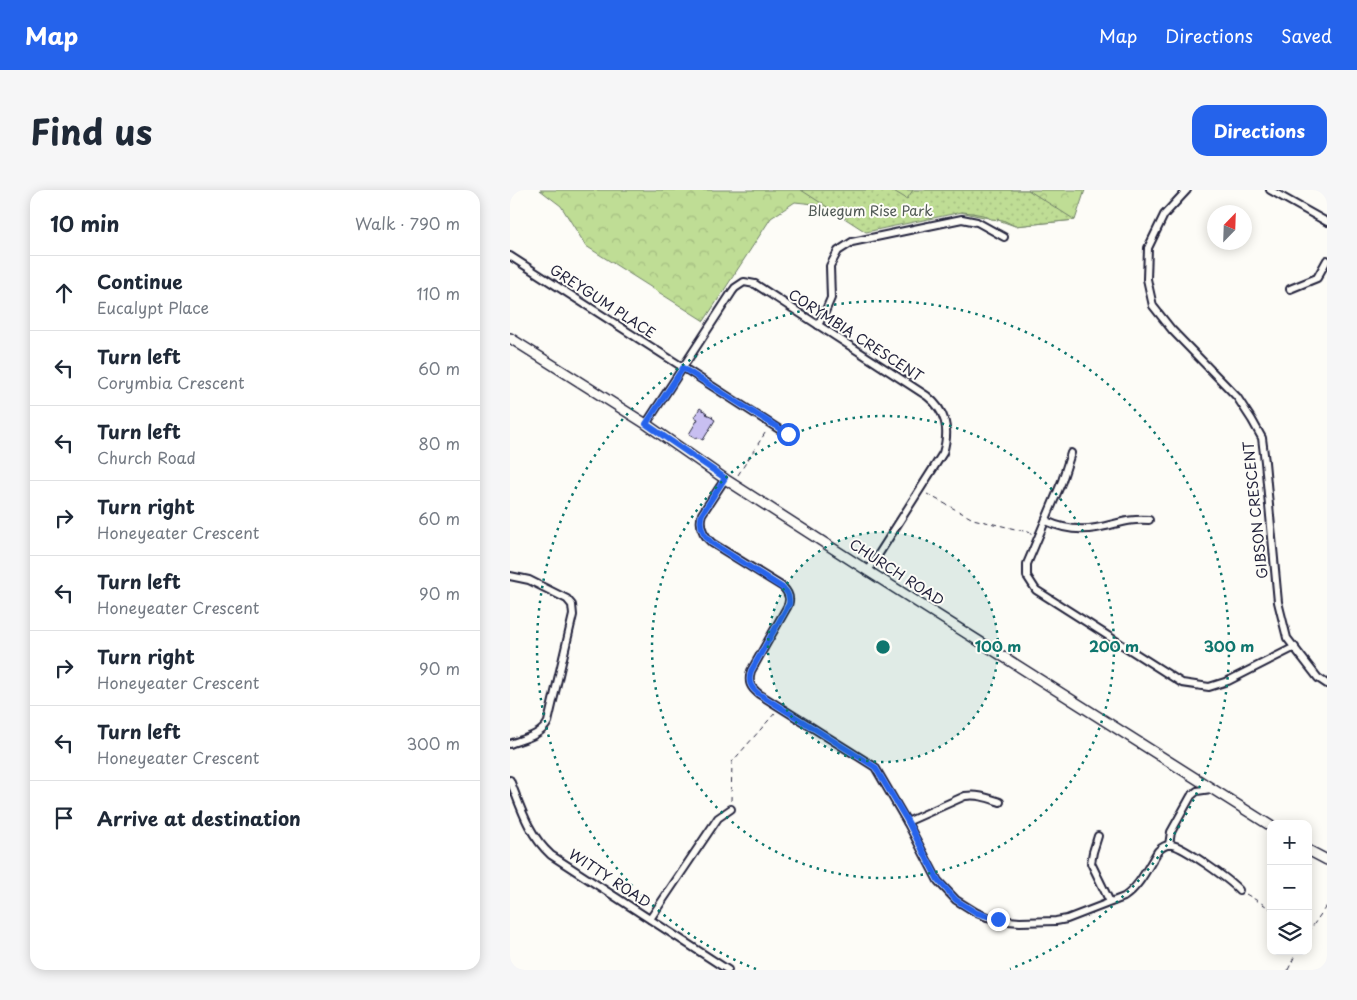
<!DOCTYPE html>
<html lang="en">
<head>
<meta charset="utf-8">
<style>
  body { margin:0; font-family:"Playpen Sans",sans-serif; background:#f6f6f7; color:#1f2937 }
  .controls { position:absolute; right:15px; bottom:15px; display:grid; overflow:hidden; border-radius:10px; box-shadow:0 2px 12px #0003 }
  .controls button { width:45px; height:45px; display:grid; place-items:center; padding:0; border:0; border-bottom:1px solid #e0e1e3; background:#fff; color:#1f2937; font:25px sans-serif }
  .compass { position:absolute; left:697px; top:15px; width:45px; height:45px; border-radius:50%; background:#fff; box-shadow:0 2px 12px #0003; rotate:23deg }
  .stop { position:absolute; width:15px; height:15px; margin:-11px; border:4px solid #2563eb; border-radius:50%; background:#fff }
  .stop.end { background:#2563eb; border-color:#fff; box-shadow:0 1px 5px #0008 }
  .list { margin:0; padding:0; list-style:none }
  h2 { display:flex; justify-content:space-between; align-items:center; height:65px; margin:0; padding:0 20px; font-size:21px }
  h2 small { font-size:16px; font-weight:400; color:#747a83 }
  .list li { display:grid; grid-template-columns:32px 1fr auto; gap:15px; align-items:center; box-sizing:border-box; height:75px; padding:0 20px; border-top:1px solid #e0e1e3 }
  .list b { display:block; font-size:19px; white-space:nowrap }
  .list p { margin:0; font-size:16px; white-space:nowrap; color:#747a83 }
  .list em { font-size:16px; font-style:normal; color:#747a83 }
  .icon { flex:none; width:28px; height:28px; fill:none; stroke:currentColor; stroke-width:2; stroke-linecap:round; stroke-linejoin:round }
  .map { position:relative; flex:none; width:817px; height:780px; overflow:hidden; border-radius:15px }
  header { display:flex; align-items:center; gap:30px; box-sizing:border-box; height:70px; padding:0 25px; background:#2563eb; color:#fff }
  header strong { font-size:24px }
  nav { display:flex; gap:28px; margin-inline-start:auto; font-size:18px }
  .intro { display:flex; align-items:center; justify-content:space-between; box-sizing:border-box; height:120px; padding:0 30px }
  h1 { margin:0; font-size:35px }
  .button { padding:12px 22px; border-radius:15px; background:#2563eb; color:#fff; font-size:18px; font-weight:700 }
  main { display:flex; gap:30px; padding:0 30px }
  aside { flex:1; background:#fff; border-radius:15px; box-shadow:0 2px 12px #0003 }
  .map>svg:first-child { display:block }
</style>
</head>
<body>
<header>
<strong>Map</strong>
<nav><a>Map</a><a>Directions</a><a>Saved</a></nav>
</header>
<div class="intro"><h1>Find us</h1><a class="button">Directions</a></div>
<main>
<aside>
<h2>10 min<small>Walk · 790 m</small></h2>
<ul class="list">
<li><svg class="icon" aria-label="ahead" viewBox="0 0 24 24"><path d="M12 20V5M6 11l6-6 6 6"/></svg><div><b>Continue</b><p>Eucalypt Place</p></div><em>110 m</em></li>
<li><svg class="icon" aria-label="left" viewBox="0 0 24 24"><path d="M17 20v-9H6M10 6l-5 5 5 5"/></svg><div><b>Turn left</b><p>Corymbia Crescent</p></div><em>60 m</em></li>
<li><svg class="icon" aria-label="left" viewBox="0 0 24 24"><path d="M17 20v-9H6M10 6l-5 5 5 5"/></svg><div><b>Turn left</b><p>Church Road</p></div><em>80 m</em></li>
<li><svg class="icon" aria-label="right" viewBox="0 0 24 24"><path d="M7 20v-9h11M14 6l5 5-5 5"/></svg><div><b>Turn right</b><p>Honeyeater Crescent</p></div><em>60 m</em></li>
<li><svg class="icon" aria-label="left" viewBox="0 0 24 24"><path d="M17 20v-9H6M10 6l-5 5 5 5"/></svg><div><b>Turn left</b><p>Honeyeater Crescent</p></div><em>90 m</em></li>
<li><svg class="icon" aria-label="right" viewBox="0 0 24 24"><path d="M7 20v-9h11M14 6l5 5-5 5"/></svg><div><b>Turn right</b><p>Honeyeater Crescent</p></div><em>90 m</em></li>
<li><svg class="icon" aria-label="left" viewBox="0 0 24 24"><path d="M17 20v-9H6M10 6l-5 5 5 5"/></svg><div><b>Turn left</b><p>Honeyeater Crescent</p></div><em>300 m</em></li>
<li><svg class="icon" aria-label="arrive" viewBox="0 0 24 24"><path d="M6 21V4h12l-3 4 3 4H6"/></svg><div><b>Arrive at destination</b></div></li>
</ul>
</aside>
<div class="map">
<svg width="817" height="780" viewBox="0 0 817 780">
  <defs>
    <pattern id="forest-crowns" width="20" height="18" patternUnits="userSpaceOnUse" patternTransform="scale(1.25)"><rect width="20" height="18" fill="#bfdd95"/><path d="M2 6a3 3 0 1 1 6 0M12 15a3 3 0 1 1 6 0" fill="none" stroke="#a4bd81"/></pattern>
    <pattern id="park-dots" width="8" height="8" patternUnits="userSpaceOnUse" patternTransform="scale(1.25)"><rect width="8" height="8" fill="#bfdd95"/><path d="M2 2h.1M6 6h.1" fill="none" stroke="#a4bd81" stroke-width="1.8" stroke-linecap="round"/></pattern>
  </defs>
  <rect width="100%" height="100%" fill="#fdfcf7"/>
  <filter id="ink" filterUnits="userSpaceOnUse"><feTurbulence type="fractalNoise" baseFrequency=".02" numOctaves="2"/><feDisplacementMap in="SourceGraphic" scale="10" xChannelSelector="R" yChannelSelector="G"/><feConvolveMatrix kernelMatrix="1 2 1 2 8 2 1 2 1" color-interpolation-filters="sRGB"/></filter>
  <g filter="url(#ink)">
    <path fill="url(#forest-crowns)" stroke="#708068" d="M30 0H575L565 30 505 36 488 30 436 19 331 25 304 14 285 12 261 28 194 131 76 56 51 16Z"/>
    <path fill="url(#park-dots)" stroke="#708068" d="M291 0H382L397 9 403 0H518L565 30 505 36 493 30 481 29 473 25 462 23 452 22 356 42Z"/>
    <path fill="#c8bff1" stroke="#22223b" d="M190 218 197 223 196 224 203 227 202 228 205 230 193 250 187 247 186 248 179 244 188 229 184 227Z"/>
    <g fill="none" stroke-linecap="round" stroke-linejoin="round">
      <defs>
        <g id="minor">
          <path d="M677 0 654 25 638 58 637 89 643 116 662 140 727 207 742 230 752 248 755 272 768 412 777 448 808 488 817 494"/>
          <path d="M760 0 817 32"/>
          <path d="M0 66 278 245"/>
          <path d="M780 99 807 88 817 70"/>
          <path d="M308 135 315 122 321 108 320 76 328 61 342 52 452 29 467 32 494 47"/>
          <path d="M136 234 222 102 225 98 234 92 245 94 417 206C436 221 440 239 433 263L358 381"/>
          <path d="M561 263 552 291 517 374V386L526 400 672 493 699 497 718 491 785 457"/>
          <path d="M215 289 192 324C188 336 193 345 202 353L273 397C280 404 281 411 276 419L241 481C238 492 240 497 249 504L365 577 397 632 428 691 446 710 467 723 477 727 498 731 510 732 546 731 557 729 614 707C630 696 638 677 648 661 652 657 656 654 662 655 674 657 720 690 729 700"/>
          <path d="M536 331C551 338 569 341 586 338 606 335 617 328 639 330"/>
          <path d="M0 386 19 390 57 409 62 415 63 425 38 532C32 545 13 549 0 554"/>
          <path d="M0 590C11 618 18 644 41 665L218 780"/>
          <path d="M397 632 455 606C468 604 478 608 490 612"/>
          <path d="M588 646 583 662 581 673 600 712"/>
          <path d="M659 655 661 642 681 606 687 601 701 599"/>
          <path d="M140 729 204 634 208 628 221 619"/>
        </g>
        <g id="secondary">
          <path d="M0 148 136 234 215 289 358 381 761 636"/>
          <path d="M798 660 817 670"/>
        </g>
      </defs>
      <use href="#minor" stroke="#22223b" stroke-width="10"/>
      <use href="#secondary" stroke="#22223b" stroke-width="12"/>
      <g stroke="#22223b" stroke-width="1" stroke-dasharray="5 4" stroke-linecap="butt">
        <path d="M228 285 257 240"/>
        <path d="M417 304 463 329 522 343"/>
        <path d="M221 611 222 572 265 523"/>
        <path d="M736 704 761 719"/>
        <path d="M798 743 817 715"/>
        <path d="M778 780 787 761"/>
      </g>
      <use href="#minor" stroke="#fdfcf7" stroke-width="6"/>
      <use href="#secondary" stroke="#fdfcf7" stroke-width="9"/>
    </g>
  </g>
  <g fill="none" stroke-linecap="round" stroke-linejoin="round" filter="url(#ink)">
    <path stroke="#2563eb" stroke-width="6" d="M278 244 173 178 136 234 215 288 192 324C188 336 193 345 202 353L273 398C278 402 280 407 279 414L241 481C238 492 240 497 249 504L365 577 398 632 428 690 446 710 457 717 467 723 488 729"/>
  </g>
  <circle cx="373" cy="457" r="115" fill="#0f766e" fill-opacity=".12"/>
  <g fill="none" stroke="#0f766e" stroke-width="2.5" stroke-dasharray="2.5 5">
    <circle cx="373" cy="457" r="115"/>
    <circle cx="373" cy="457" r="231"/>
    <path d="M246 779A346 346 0 1 1 500 779"/>
  </g>
  <g text-anchor="middle" dominant-baseline="central" stroke-width="4" stroke-linejoin="round" paint-order="stroke">
    <g font-size="14" fill="#515a56" stroke="#fdfcf7">
      <text x="360" y="20">Bluegum Rise Park</text>
    </g>
    <g font-size="14" fill="#22223b" stroke="#fdfcf7">
      <text transform="translate(93 111) rotate(33)">GREYGUM PLACE</text>
      <text transform="translate(346 145) rotate(33)">CORYMBIA CRESCENT</text>
      <text transform="translate(745 320) rotate(-96)">GIBSON CRESCENT</text>
      <text transform="translate(387 382) rotate(33)">CHURCH ROAD</text>
      <text transform="translate(100 688) rotate(33)">WITTY ROAD</text>
    </g>
  </g>
  <circle cx="373" cy="457" r="8" fill="#0f766e" stroke="#fdfcf7" stroke-width="2.5"/>
  <g font-size="15" text-anchor="middle" font-weight="bold" fill="#0f766e" stroke="#fdfcf7" stroke-width="4" stroke-linejoin="round" paint-order="stroke">
    <text x="488" y="462">100 m</text>
    <text x="604" y="462">200 m</text>
    <text x="719" y="462">300 m</text>
  </g>
</svg>
<div class="controls">
<button>+</button>
<button>−</button>
<button><svg class="icon" aria-label="layers" viewBox="0 0 24 24"><path d="M12 4l9 5-9 5-9-5zM3 14l9 5 9-5"/></svg></button>
</div>
<svg class="compass" viewBox="-18 -18 36 36"><path d="M0-13l5 13h-10z" fill="#e53935"/><path d="M0 13l5-13h-10z" fill="#747a83"/></svg>
<div class="stop" style="left:278px;top:244px"></div>
<div class="stop end" style="left:488px;top:729px"></div>
</div>
</main>
</body>
</html>
